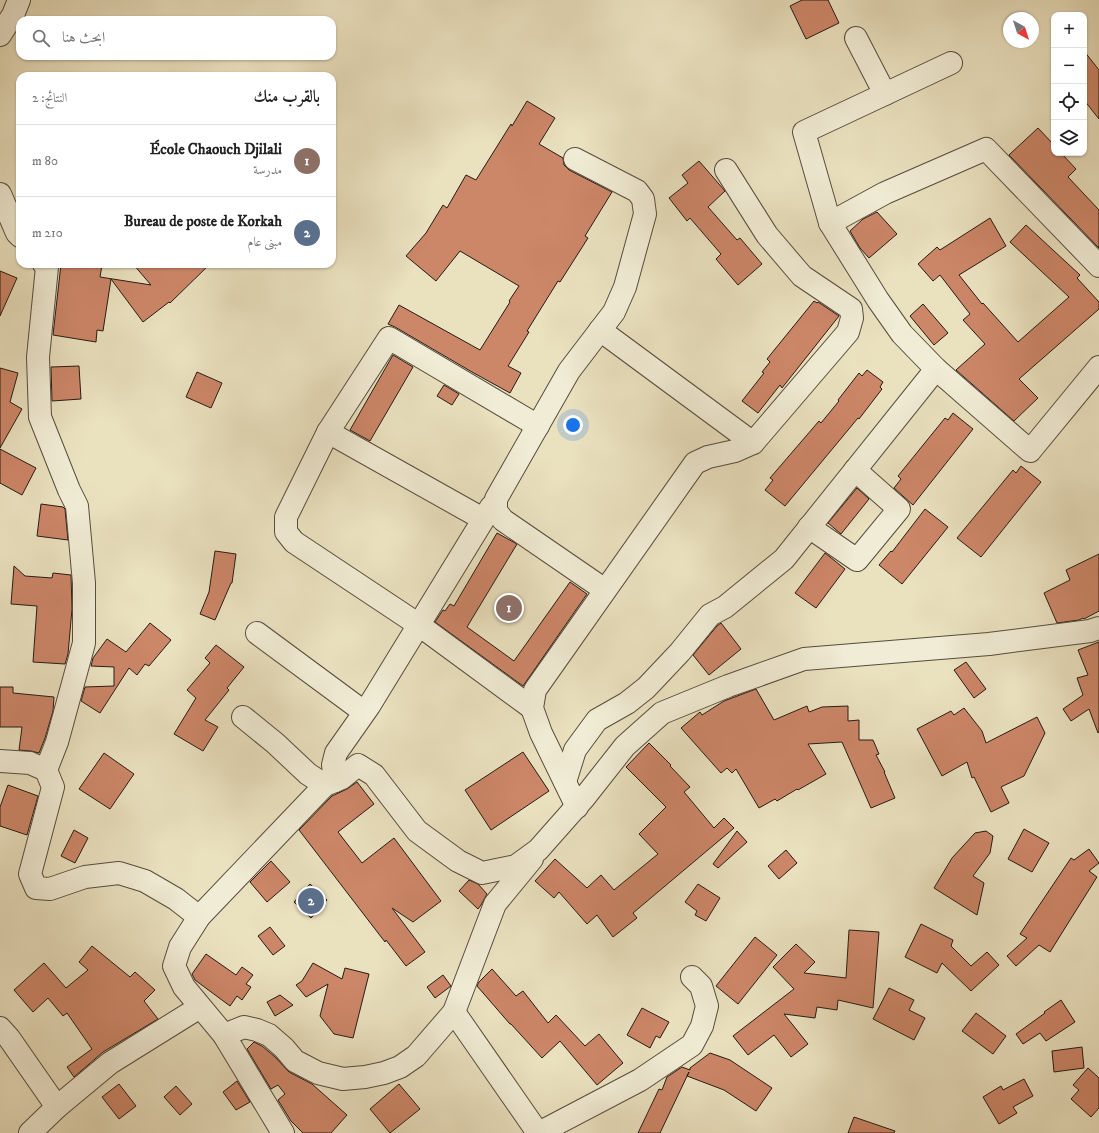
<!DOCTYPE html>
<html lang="ar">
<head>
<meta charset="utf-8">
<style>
  body { margin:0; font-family:"IM FELL DW Pica",Amiri,serif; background:#f2f2f2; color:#222; direction:rtl }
  .controls { position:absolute; right:12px; top:12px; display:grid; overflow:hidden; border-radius:8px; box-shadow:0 1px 3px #0004 }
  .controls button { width:36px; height:36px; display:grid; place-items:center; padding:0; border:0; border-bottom:1px solid #e0e0e0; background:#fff; color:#222; font:20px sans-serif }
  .compass { position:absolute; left:1003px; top:12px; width:36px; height:36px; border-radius:50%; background:#fff; box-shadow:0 1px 3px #0004; rotate:141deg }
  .you { position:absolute; left:573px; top:425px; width:14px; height:14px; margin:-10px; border:3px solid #fff; border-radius:50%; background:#1a73e8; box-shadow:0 0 0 6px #1a73e833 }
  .badge { display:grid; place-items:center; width:26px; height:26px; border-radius:50%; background:#ea580c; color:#fff; font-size:13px; font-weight:700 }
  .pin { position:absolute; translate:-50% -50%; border:2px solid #fff; box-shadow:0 1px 4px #0006 }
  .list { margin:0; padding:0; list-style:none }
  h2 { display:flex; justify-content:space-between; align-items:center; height:52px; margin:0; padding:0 16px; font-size:17px }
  h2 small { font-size:13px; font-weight:400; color:#767676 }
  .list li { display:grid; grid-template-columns:26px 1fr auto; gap:12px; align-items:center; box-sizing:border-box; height:72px; padding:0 16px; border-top:1px solid #e0e0e0 }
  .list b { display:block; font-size:15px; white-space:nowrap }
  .list p { margin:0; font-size:13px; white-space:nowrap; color:#767676 }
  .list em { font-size:13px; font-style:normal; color:#767676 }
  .icon { flex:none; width:22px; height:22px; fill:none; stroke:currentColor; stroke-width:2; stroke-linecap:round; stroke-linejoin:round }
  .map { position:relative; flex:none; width:1099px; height:1133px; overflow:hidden; direction:ltr }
  .search { position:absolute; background:#fff; box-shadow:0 1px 3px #0004; left:16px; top:16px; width:320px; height:44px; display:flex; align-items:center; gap:10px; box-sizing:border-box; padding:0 14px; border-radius:12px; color:#767676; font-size:15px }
  .panel { position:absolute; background:#fff; box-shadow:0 1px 3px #0004; left:16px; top:72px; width:320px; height:196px; border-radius:12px; direction:rtl }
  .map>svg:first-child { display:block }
</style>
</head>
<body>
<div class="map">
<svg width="1099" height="1133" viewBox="0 0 1099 1133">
  <rect width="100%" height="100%" fill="#eae1bf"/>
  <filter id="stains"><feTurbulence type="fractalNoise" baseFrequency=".005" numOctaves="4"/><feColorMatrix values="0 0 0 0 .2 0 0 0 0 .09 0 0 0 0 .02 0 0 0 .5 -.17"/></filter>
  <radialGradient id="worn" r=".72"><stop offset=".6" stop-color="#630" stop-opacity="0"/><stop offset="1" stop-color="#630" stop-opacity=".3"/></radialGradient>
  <g fill="#cc8668" stroke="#261b13">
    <path d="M802 0H828L839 23 806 39 790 6Z"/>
    <path d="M1084 51 1099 70V119L1084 100Z"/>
    <path d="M527 101 555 118 539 144 563 158 564 165 569 170 612 192 585 236 588 238 560 282 558 281 527 331 529 332 508 366 521 373 510 393 472 372 395 327 388 324 399 305 480 350 510 302 509 301 519 286 460 251 436 281 406 256 426 233 443 205 447 208 466 175 476 180 511 124 512 126Z"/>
    <path d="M1038 128 1054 145V153H1061L1076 169 1068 177 1099 210V248L1009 155Z"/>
    <path d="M699 161 725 191 708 207 737 240 740 238 762 264 738 285 716 259 721 254 690 218 687 221 669 198 688 183 682 175Z"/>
    <path d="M877 212 897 234 869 258 860 248 850 231 863 219Z"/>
    <path d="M990 218 1006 246 959 275 982 304 983 303 1018 342 1069 297 1010 242 1026 225 1080 275 1077 278 1099 302V309L1019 379 1038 398 1014 421 956 370 985 344 963 320 970 314 940 275 933 281 918 264 937 247 940 250Z"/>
    <path d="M61 264 102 265 100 277 151 285 133 264H210L170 303 169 302 143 322 111 279 103 331 97 330 96 342 53 335Z"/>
    <path d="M0 271 17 278 0 316Z"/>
    <path d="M814 301 817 303 818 302 839 316 782 388 780 385 758 413 742 401 764 373 762 372 770 362 767 359Z"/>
    <path d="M923 304 948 333 934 345 910 316Z"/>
    <path d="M393 355 413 367 370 441 350 430Z"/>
    <path d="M79 366 81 399 52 401 51 367Z"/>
    <path d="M0 368 18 373 10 402 22 409 0 448Z"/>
    <path d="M867 370 883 382 880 387 882 389 859 419 858 418 785 506 765 490 773 480 770 478 819 421 821 423 839 401 838 400 859 373 862 376Z"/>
    <path d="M197 372 222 383 211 408 186 397Z"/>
    <path d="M444 385 459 394 452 405 437 396Z"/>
    <path d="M953 413 973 429 913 505 894 488 901 479 898 476 945 418 948 420Z"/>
    <path d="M0 449 36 468 22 495 0 483Z"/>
    <path d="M1021 466 1041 482 981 557 957 538 1013 470 1016 473Z"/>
    <path d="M857 488 869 499 841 534 828 523Z"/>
    <path d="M41 504 63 507 65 509 68 540 37 536Z"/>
    <path d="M925 509 948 527 902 584 879 565 891 551 892 552Z"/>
    <path d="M497 533 517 544 467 627 514 661 570 582 587 594 523 686 435 622 443 610 445 611 450 604 454 606Z"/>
    <path d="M215 551 236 554 232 583H231L215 620 200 614 209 592Z"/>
    <path d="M825 553 845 569 816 608 795 593Z"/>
    <path d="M1099 554V611L1084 619 1083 618 1079 620 1057 623 1044 593 1070 580 1066 570Z"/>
    <path d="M14 566 25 576 52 578 53 573 71 575 72 609 68 654 65 664 33 662 37 606 11 604Z"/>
    <path d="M150 623 171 640 149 666 145 664 137 675 129 668 100 713 81 701 85 687 114 686V667L91 666 93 658 107 639 126 652Z"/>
    <path d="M721 623 741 649 709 675 693 655 717 626Z"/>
    <path d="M1099 642V732L1098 733 1089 709 1071 721 1063 709 1083 695 1077 678 1088 675 1078 650Z"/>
    <path d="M216 645 244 667 227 688 229 690 205 720 218 727 203 751 174 734 196 698 187 690 210 663 205 658Z"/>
    <path d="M966 662 986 689 974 698 954 670Z"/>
    <path d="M0 687H13V693L54 697 53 711 45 738 39 753 31 751 19 750 22 727H0Z"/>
    <path d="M756 689 774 720 807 706 809 712 822 707 848 706V721L859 720V740H873L879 754 876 755 885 772H884L895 798 871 808 842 742 808 744 826 774 798 790 797 789 777 801 775 799 759 808 736 769 732 773 727 768 721 773 681 728 700 712 702 715 724 701Z"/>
    <path d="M964 708 982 731 986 743 1037 717 1045 733 1024 776 1001 787 1009 803 991 812 974 777 972 778 967 762 942 776 917 729 951 711 954 715Z"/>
    <path d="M649 743 671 765 670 766 690 787 684 792 714 828 724 818 734 828 633 913 637 918 613 937 597 915 587 924 559 892 554 898 535 881 555 859 587 888 601 875 614 890 658 854 639 834 666 807 626 767Z"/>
    <path d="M523 752 549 791 491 830 465 790Z"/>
    <path d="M104 753 134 774 110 809 79 789Z"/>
    <path d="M357 782 374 804 338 832 362 863 394 838 441 901 413 922 392 908 425 952 406 966 386 940 385 942 299 830 332 796 347 789Z"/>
    <path d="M8 785 38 796 27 835 0 826V807Z"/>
    <path d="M1024 829 1049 843 1032 872 1008 859Z"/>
    <path d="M74 830 88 838 75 863 61 856Z"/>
    <path d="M737 831 747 842 718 868 713 864Z"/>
    <path d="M986 831 993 836 990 853 973 876 984 883 977 915 934 888 952 858 975 833Z"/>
    <path d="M1089 849 1099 863 1089 871 1097 877 1050 952 1039 945 1016 966 1007 956 1027 938 1020 934 1071 858 1074 860Z"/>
    <path d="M786 850 797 863 779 879 768 866Z"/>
    <path d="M271 861 290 882 267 902 250 882Z"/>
    <path d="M469 880 478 884 487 894 481 905 478 909 459 891Z"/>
    <path d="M310 884 327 900 311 918 294 902Z"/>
    <path d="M698 884 720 898 706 921 695 915 697 911 685 902Z"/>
    <path d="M921 924 953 940 951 946 971 966 987 952 999 965 971 991 942 963 937 973 905 957Z"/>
    <path d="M270 927 285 946 273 955 258 936Z"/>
    <path d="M849 930 879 932 873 1008 838 1000 837 1010 817 1007 815 1018 784 1014 808 1044 791 1057 774 1035 748 1055 733 1036 794 989 773 967 796 944 815 962 804 973 846 978Z"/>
    <path d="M755 937 777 955 738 1004 716 986Z"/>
    <path d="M92 946 130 977 135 972 155 990 144 1001 158 1019 103 1052 74 1077 67 1067 92 1049 67 1013 63 1016 48 998 33 1012 14 990 44 963 66 988 88 970 79 962Z"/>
    <path d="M206 954 236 975 242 967 253 975 246 984 251 987 242 1000 237 996 230 1006 195 980 192 974Z"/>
    <path d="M313 963 342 979 345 968 369 974 353 1038 334 1034 320 1016 328 984 306 997 296 985 302 981Z"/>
    <path d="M492 969 516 996 523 991 548 1023 556 1015 585 1046 599 1034 623 1063 597 1085 560 1041 542 1058 511 1024H510L477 986 479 982Z"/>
    <path d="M443 975 451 986 435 998 427 987Z"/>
    <path d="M889 988 914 1000 909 1010 925 1018 914 1040 873 1019Z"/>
    <path d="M280 995 293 1005 275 1016 267 1002Z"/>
    <path d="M1061 1000 1075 1022 1046 1041 1040 1033 1023 1044 1016 1034 1045 1013 1044 1012Z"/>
    <path d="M642 1008 669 1022 660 1038 656 1036 650 1048 627 1035Z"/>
    <path d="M976 1013 1006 1036 993 1054 962 1031Z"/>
    <path d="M254 1042 262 1046 275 1057 289 1072 312 1084 347 1115 331 1133H303L291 1121 278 1100 285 1094 278 1085 271 1089 247 1049Z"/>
    <path d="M1082 1047 1084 1068 1054 1072 1052 1051Z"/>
    <path d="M710 1053 730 1060 772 1088 756 1111 724 1090 687 1076 689 1072 660 1133H638L659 1089 662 1090 667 1077 682 1067 690 1070V1068Z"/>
    <path d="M1088 1068 1099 1078V1108L1091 1117 1071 1099 1079 1090 1073 1085Z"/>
    <path d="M1024 1079 1033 1096 1013 1107 1017 1113 999 1124 983 1097 1001 1086 1003 1090Z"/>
    <path d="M237 1081 250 1102 236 1110 223 1092Z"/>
    <path d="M119 1084 136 1106 119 1119 102 1097Z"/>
    <path d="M399 1084 420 1109 390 1133 370 1109Z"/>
    <path d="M176 1086 192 1104 180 1115 164 1097Z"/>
    <path d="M854 1117 895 1131 894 1133H848Z"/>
  </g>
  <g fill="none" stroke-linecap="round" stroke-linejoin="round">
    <defs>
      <g id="minor">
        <path d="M0 35 13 15 19 0"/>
        <path d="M856 38 885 94"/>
        <path d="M951 63 804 132 830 223 878 300 902 334 936 369 1030 451 1099 367"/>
        <path d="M575 159 637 191 643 199 645 214 625 287 614 312 569 371 496 499V511L503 520 605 590"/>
        <path d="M0 194 17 233 20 236"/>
        <path d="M830 223 885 193 986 149 1099 266"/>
        <path d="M44 264 47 267 38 357 40 417 69 490 77 506 84 583V643L57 742 46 770"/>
        <path d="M600 330 753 443"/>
        <path d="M328 432 286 517V532L294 542 419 625 532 708"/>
        <path d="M483 519 328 432 389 338 538 426"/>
        <path d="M809 527 857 560 899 509 855 470"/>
        <path d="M257 633 364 712"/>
        <path d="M243 717 275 743 308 774 325 785"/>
        <path d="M0 761 30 763 46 770 53 787 30 874 36 888 50 889 85 877 119 873 145 881 176 899 199 917"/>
        <path d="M335 781 333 765 336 753 369 706 491 507"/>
        <path d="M565 782 575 750 597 720 627 703 646 688 680 652 710 615 725 607 784 559 936 369"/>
        <path d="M577 807 541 733 532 708 535 690 695 463 708 457 735 451 753 443 848 332 852 318 851 309 802 276 767 235 726 170"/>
        <path d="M454 1012 538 1133"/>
        <path d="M0 1028 9 1038 57 1107"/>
        <path d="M224 1035 244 1027 257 1030 269 1035 284 1048 295 1061 318 1073 343 1079 365 1077 384 1073 400 1067 416 1056 454 1012 495 904 532 859"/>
        <path d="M30 1133 57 1107 110 1063 200 1007"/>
        <path d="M283 1133 224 1035 184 987 174 966 180 947 199 917 325 785 342 778 358 765 374 775 417 831 458 861 482 873 516 866 538 850 584 798 625 746 662 713 728 686 804 659 989 644 1090 631 1099 628"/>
        <path d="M539 1133 640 1080 692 1045 702 1026 707 1006 701 986 692 977"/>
      </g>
    </defs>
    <use href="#minor" stroke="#574c3e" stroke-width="24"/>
    <use href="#minor" stroke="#f1ecd5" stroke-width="22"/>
  </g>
  <rect width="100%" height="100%" filter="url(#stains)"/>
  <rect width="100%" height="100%" fill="url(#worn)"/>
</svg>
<div class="controls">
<button>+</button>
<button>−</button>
<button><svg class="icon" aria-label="locate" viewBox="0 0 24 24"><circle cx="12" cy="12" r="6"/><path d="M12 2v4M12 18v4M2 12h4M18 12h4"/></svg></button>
<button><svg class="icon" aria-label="layers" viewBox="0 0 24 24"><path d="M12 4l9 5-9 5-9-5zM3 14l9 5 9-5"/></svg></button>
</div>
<svg class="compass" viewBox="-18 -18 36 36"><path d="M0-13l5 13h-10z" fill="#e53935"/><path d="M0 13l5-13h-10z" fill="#767676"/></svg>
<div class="you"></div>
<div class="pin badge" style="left:509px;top:608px;background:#8d6e63">1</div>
<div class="pin badge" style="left:311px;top:901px;background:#5c6f8a">2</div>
<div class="search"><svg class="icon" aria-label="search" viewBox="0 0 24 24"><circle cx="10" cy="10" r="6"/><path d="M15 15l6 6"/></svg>ابحث هنا</div>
<section class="panel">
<h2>بالقرب منك<small>النتائج: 2</small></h2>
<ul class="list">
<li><span class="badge" style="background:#8d6e63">1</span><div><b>École Chaouch Djilali</b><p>مدرسة</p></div><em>80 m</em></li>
<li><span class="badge" style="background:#5c6f8a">2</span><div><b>Bureau de poste de Korkah</b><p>مبنى عام</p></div><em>210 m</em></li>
</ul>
</section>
</div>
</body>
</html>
